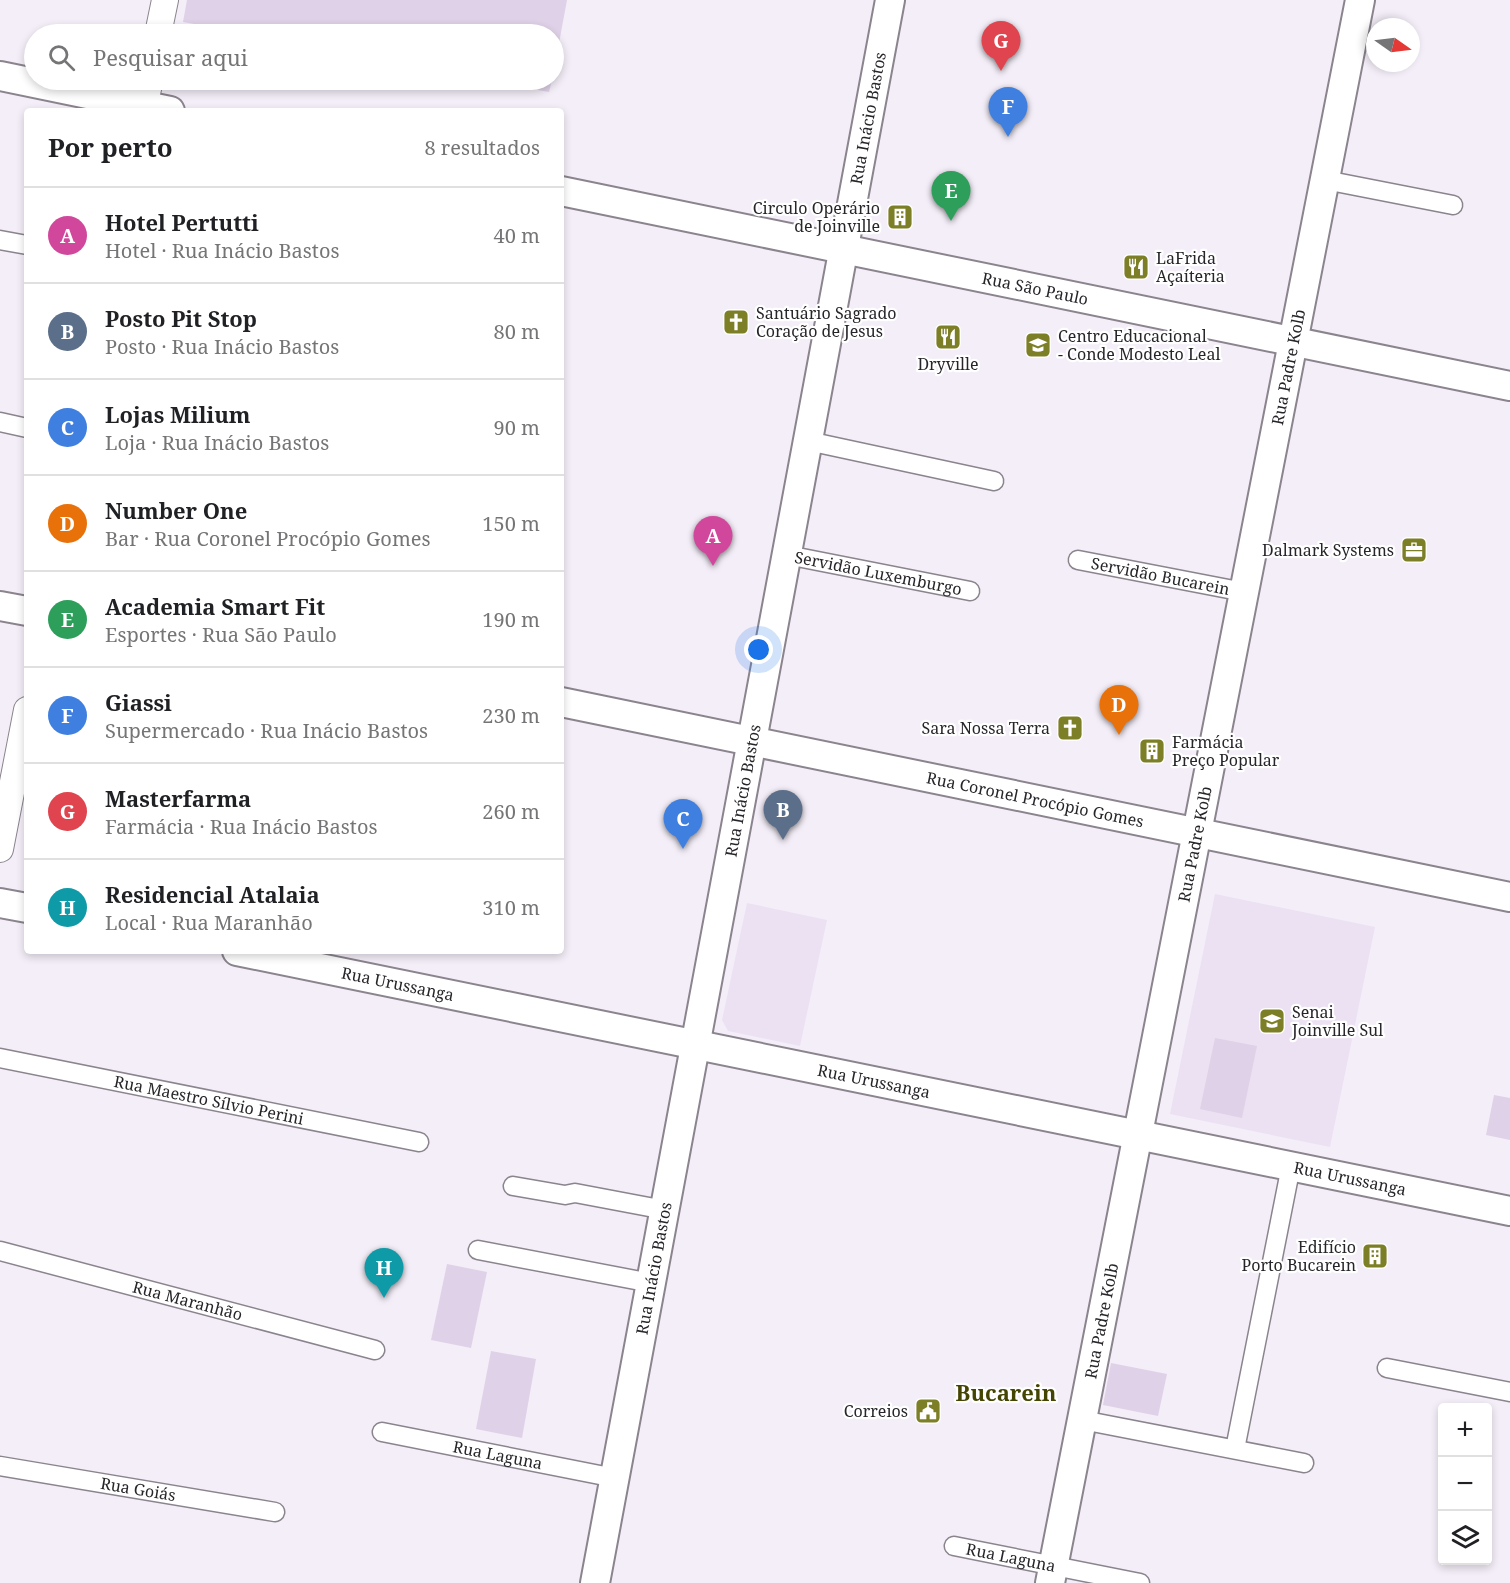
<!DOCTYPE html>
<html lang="pt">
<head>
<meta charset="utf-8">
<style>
  body { margin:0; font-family:"Noto Serif",serif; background:#f2f2f2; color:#202124 }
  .controls { position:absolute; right:18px; bottom:18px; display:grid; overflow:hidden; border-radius:6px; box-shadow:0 3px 9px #0003 }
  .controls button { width:54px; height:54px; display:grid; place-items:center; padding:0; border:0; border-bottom:2px solid #e0e0e0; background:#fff; color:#202124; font:30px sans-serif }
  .compass { position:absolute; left:1366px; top:18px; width:54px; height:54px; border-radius:50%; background:#fff; box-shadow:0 3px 9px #0003; rotate:104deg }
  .you { position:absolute; left:759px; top:650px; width:21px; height:21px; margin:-15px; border:4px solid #fff; border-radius:50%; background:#1a73e8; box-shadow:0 0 0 9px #1a73e833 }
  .badge { display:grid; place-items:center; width:39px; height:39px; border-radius:50%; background:#7d7f27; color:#fff; font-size:20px; font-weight:700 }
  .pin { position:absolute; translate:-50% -50px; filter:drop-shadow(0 2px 3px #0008) }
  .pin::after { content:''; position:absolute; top:32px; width:21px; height:18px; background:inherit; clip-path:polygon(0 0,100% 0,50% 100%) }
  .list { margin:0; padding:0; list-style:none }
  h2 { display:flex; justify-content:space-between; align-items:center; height:78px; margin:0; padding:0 24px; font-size:26px }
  h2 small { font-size:20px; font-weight:400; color:#757577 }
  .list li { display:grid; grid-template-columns:39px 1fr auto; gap:18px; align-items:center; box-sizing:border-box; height:96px; padding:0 24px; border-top:2px solid #e0e0e0 }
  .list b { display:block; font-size:22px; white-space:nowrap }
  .list p { margin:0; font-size:20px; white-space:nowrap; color:#757577 }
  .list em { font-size:20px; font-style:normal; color:#757577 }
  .icon { flex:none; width:33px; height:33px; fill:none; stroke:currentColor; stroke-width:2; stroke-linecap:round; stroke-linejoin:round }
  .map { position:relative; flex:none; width:1510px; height:1583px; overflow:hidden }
  .search { position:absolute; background:#fff; box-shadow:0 3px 9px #0003; left:24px; top:24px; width:540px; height:66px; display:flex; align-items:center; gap:15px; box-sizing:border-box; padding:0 21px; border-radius:33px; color:#757577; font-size:22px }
  .panel { position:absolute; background:#fff; box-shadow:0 3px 9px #0003; left:24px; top:108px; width:540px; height:846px; border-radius:6px }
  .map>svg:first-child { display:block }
</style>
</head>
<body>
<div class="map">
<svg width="1510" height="1583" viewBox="0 0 1510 1583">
  <rect width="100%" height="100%" fill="#f4eef8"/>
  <g fill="#ece1f2">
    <path d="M1215 894 1375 927 1330 1147 1170 1114Z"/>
    <path d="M747 903 827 920 800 1046 728 1031 722 1020Z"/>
  </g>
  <g fill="#dfd1e7">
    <path d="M187 0H567L554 70V34H250L183 22Z"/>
    <path d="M483 80H552L549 92Z"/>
    <path d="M1215 1038 1257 1046 1242 1118 1200 1109Z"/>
    <path d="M1494 1095 1510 1098V1140L1486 1135Z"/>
    <path d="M447 1264 487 1272 471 1348 431 1340Z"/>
    <path d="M491 1351 536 1359 522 1438 476 1429Z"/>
    <path d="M1111 1363 1167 1374 1158 1416 1103 1405Z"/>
  </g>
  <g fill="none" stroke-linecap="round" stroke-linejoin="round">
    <defs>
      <g id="street">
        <path d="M1325 180 1453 205"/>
        <path d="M0 240 27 245"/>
        <path d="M0 422 27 428"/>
        <path d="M808 441 994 481"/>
        <path id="s1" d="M787 555 970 591"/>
        <path id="s2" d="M1078 560 1244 592"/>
        <path id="s3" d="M0 1058 419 1142"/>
        <path d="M513 1186 565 1195 575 1193 665 1210"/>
        <path d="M478 1250 651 1283"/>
        <path id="s4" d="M0 1251 375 1350"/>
        <path d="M1387 1368 1510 1392"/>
        <path d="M1082 1420 1304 1463"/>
        <path id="s5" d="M382 1432 615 1478"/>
        <path d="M1235 1449 1291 1166"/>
        <path id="s6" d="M0 1466 275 1512"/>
        <path id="s7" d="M954 1546 1140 1583"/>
      </g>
      <g id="secondary">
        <path d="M158 34 165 0"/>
        <path d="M143 111 150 80"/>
        <path d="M0 849 27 710"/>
      </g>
      <g id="primary">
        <path d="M0 76 170 111"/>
        <path id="s8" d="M561 191 1510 386"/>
        <path d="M0 606 27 611"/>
        <path id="s9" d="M561 702 1510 897"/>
        <path d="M0 903 27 908"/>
        <path id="s10" d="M237 951 1510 1211"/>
        <path id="s11" d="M595 1583 890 0"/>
        <path id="s12" d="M1050 1583 1360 0"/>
      </g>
    </defs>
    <use href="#street" stroke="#8b848e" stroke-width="21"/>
    <use href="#secondary" stroke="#8b848e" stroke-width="28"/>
    <use href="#primary" stroke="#8b848e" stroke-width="32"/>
    <use href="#street" stroke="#fff" stroke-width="18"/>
    <use href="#secondary" stroke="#fff" stroke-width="26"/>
    <use href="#primary" stroke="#fff" stroke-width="28"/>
  </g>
  <defs>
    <symbol id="building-square" viewBox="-11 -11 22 22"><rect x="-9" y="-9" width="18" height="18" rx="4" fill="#7d7f27" stroke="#fff"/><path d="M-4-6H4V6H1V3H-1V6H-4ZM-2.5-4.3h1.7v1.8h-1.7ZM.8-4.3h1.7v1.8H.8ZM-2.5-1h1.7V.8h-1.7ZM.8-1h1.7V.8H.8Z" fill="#fff"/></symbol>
    <symbol id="restaurant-square" viewBox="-11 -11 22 22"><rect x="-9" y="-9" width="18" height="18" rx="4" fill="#7d7f27" stroke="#fff"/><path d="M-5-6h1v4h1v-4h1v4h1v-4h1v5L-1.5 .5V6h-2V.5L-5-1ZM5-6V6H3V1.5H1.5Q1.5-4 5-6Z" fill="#fff"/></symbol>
    <symbol id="church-square" viewBox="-11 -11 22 22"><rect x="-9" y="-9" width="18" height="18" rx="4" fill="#7d7f27" stroke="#fff"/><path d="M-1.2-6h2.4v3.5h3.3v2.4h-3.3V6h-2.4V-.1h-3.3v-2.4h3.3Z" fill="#fff"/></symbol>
    <symbol id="school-square" viewBox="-11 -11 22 22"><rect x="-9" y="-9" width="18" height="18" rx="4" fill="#7d7f27" stroke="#fff"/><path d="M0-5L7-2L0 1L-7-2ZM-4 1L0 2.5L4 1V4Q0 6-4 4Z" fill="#fff"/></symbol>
    <symbol id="office-square" viewBox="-11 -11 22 22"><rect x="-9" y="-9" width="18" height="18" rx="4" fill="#7d7f27" stroke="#fff"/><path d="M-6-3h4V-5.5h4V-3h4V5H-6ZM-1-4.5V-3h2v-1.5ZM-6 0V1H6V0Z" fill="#fff"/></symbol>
    <symbol id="university-square" viewBox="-11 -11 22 22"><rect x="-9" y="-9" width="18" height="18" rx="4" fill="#7d7f27" stroke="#fff"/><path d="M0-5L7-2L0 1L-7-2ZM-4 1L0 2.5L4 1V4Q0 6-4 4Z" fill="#fff"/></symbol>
    <symbol id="civic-square" viewBox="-11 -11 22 22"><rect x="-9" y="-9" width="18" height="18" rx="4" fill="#7d7f27" stroke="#fff"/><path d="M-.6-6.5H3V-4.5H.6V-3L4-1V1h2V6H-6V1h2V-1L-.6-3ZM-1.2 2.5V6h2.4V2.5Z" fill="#fff"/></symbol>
  </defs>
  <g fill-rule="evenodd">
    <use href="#building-square" x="885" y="202" width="30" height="30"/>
    <use href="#restaurant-square" x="1121" y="252" width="30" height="30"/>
    <use href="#church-square" x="721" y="307" width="30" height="30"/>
    <use href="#restaurant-square" x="933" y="322" width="30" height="30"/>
    <use href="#school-square" x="1023" y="330" width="30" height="30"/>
    <use href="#office-square" x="1399" y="535" width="30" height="30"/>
    <use href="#church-square" x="1055" y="713" width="30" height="30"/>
    <use href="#building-square" x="1137" y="736" width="30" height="30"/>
    <use href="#university-square" x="1257" y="1006" width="30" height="30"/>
    <use href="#building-square" x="1360" y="1241" width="30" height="30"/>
    <use href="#civic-square" x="913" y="1396" width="30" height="30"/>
  </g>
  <g text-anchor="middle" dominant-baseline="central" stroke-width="4.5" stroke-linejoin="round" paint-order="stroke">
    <g font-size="16" fill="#272529" stroke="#fff">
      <text stroke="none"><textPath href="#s11" startOffset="1490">Rua Inácio Bastos</textPath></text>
      <text stroke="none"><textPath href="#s8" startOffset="484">Rua São Paulo</textPath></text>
      <text stroke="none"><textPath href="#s12" startOffset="1239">Rua Padre Kolb</textPath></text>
      <text stroke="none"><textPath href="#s1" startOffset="93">Servidão Luxemburgo</textPath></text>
      <text stroke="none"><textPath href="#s2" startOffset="84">Servidão Bucarein</textPath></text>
      <text stroke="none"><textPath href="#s11" startOffset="806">Rua Inácio Bastos</textPath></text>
      <text stroke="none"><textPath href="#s9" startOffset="484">Rua Coronel Procópio Gomes</textPath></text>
      <text stroke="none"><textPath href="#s12" startOffset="753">Rua Padre Kolb</textPath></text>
      <text stroke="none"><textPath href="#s10" startOffset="164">Rua Urussanga</textPath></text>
      <text stroke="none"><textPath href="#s10" startOffset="650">Rua Urussanga</textPath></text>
      <text stroke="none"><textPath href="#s3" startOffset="213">Rua Maestro Sílvio Perini</textPath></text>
      <text stroke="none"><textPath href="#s10" startOffset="1136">Rua Urussanga</textPath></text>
      <text stroke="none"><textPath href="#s11" startOffset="320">Rua Inácio Bastos</textPath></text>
      <text stroke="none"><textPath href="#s4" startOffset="194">Rua Maranhão</textPath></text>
      <text stroke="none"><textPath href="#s12" startOffset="267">Rua Padre Kolb</textPath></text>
      <text stroke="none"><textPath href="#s5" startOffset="118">Rua Laguna</textPath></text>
      <text stroke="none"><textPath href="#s6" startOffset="140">Rua Goiás</textPath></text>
      <text stroke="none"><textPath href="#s7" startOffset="58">Rua Laguna</textPath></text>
    </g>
    <g font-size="16" fill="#272529" stroke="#fff" text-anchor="end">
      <text x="880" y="208">Circulo Operário<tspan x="880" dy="18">de Joinville</tspan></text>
      <text x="1156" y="258" text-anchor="start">LaFrida<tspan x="1156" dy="18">Açaíteria</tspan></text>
      <text x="756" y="313" text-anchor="start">Santuário Sagrado<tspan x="756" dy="18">Coração de Jesus</tspan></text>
      <text x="1058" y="336" text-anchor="start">Centro Educacional<tspan x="1058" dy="18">- Conde Modesto Leal</tspan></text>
      <text x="948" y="364" text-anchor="middle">Dryville</text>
      <text x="1394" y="550">Dalmark Systems</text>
      <text x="1050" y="728">Sara Nossa Terra</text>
      <text x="1172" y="742" text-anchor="start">Farmácia<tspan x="1172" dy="18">Preço Popular</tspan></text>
      <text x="1292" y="1012" text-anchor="start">Senai<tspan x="1292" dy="18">Joinville Sul</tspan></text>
      <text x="1356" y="1247">Edifício<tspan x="1356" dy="18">Porto Bucarein</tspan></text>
      <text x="908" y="1411">Correios</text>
    </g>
    <g font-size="22" font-weight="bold" fill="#444403" stroke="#fff">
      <text x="1006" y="1392">Bucarein</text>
    </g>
  </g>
</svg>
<div class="controls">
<button>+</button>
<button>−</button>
<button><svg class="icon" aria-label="layers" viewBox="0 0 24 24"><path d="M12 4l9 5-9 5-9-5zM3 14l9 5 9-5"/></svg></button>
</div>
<svg class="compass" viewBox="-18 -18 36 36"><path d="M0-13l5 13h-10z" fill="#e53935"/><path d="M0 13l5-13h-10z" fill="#757577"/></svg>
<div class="you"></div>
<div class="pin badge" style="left:713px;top:566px;background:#d1479c">A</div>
<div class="pin badge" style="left:783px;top:840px;background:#5c6f8a">B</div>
<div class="pin badge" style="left:683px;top:849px;background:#3f7fe0">C</div>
<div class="pin badge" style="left:1119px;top:735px;background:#e8710a">D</div>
<div class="pin badge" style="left:951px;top:221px;background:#2e9e5b">E</div>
<div class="pin badge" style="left:1008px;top:137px;background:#3f7fe0">F</div>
<div class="pin badge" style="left:1001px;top:71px;background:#e0444e">G</div>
<div class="pin badge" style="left:384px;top:1298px;background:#0f9aa8">H</div>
<div class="search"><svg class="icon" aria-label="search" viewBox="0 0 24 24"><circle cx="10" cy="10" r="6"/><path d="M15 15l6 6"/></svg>Pesquisar aqui</div>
<section class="panel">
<h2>Por perto<small>8 resultados</small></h2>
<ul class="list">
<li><span class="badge" style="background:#d1479c">A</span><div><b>Hotel Pertutti</b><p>Hotel · Rua Inácio Bastos</p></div><em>40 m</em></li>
<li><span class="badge" style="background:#5c6f8a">B</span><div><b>Posto Pit Stop</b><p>Posto · Rua Inácio Bastos</p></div><em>80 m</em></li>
<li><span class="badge" style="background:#3f7fe0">C</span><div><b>Lojas Milium</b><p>Loja · Rua Inácio Bastos</p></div><em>90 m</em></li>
<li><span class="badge" style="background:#e8710a">D</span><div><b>Number One</b><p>Bar · Rua Coronel Procópio Gomes</p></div><em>150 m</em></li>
<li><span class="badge" style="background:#2e9e5b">E</span><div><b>Academia Smart Fit</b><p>Esportes · Rua São Paulo</p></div><em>190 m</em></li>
<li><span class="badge" style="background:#3f7fe0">F</span><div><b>Giassi</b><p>Supermercado · Rua Inácio Bastos</p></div><em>230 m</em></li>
<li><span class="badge" style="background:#e0444e">G</span><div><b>Masterfarma</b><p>Farmácia · Rua Inácio Bastos</p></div><em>260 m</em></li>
<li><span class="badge" style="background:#0f9aa8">H</span><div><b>Residencial Atalaia</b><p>Local · Rua Maranhão</p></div><em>310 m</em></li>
</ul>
</section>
</div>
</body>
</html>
